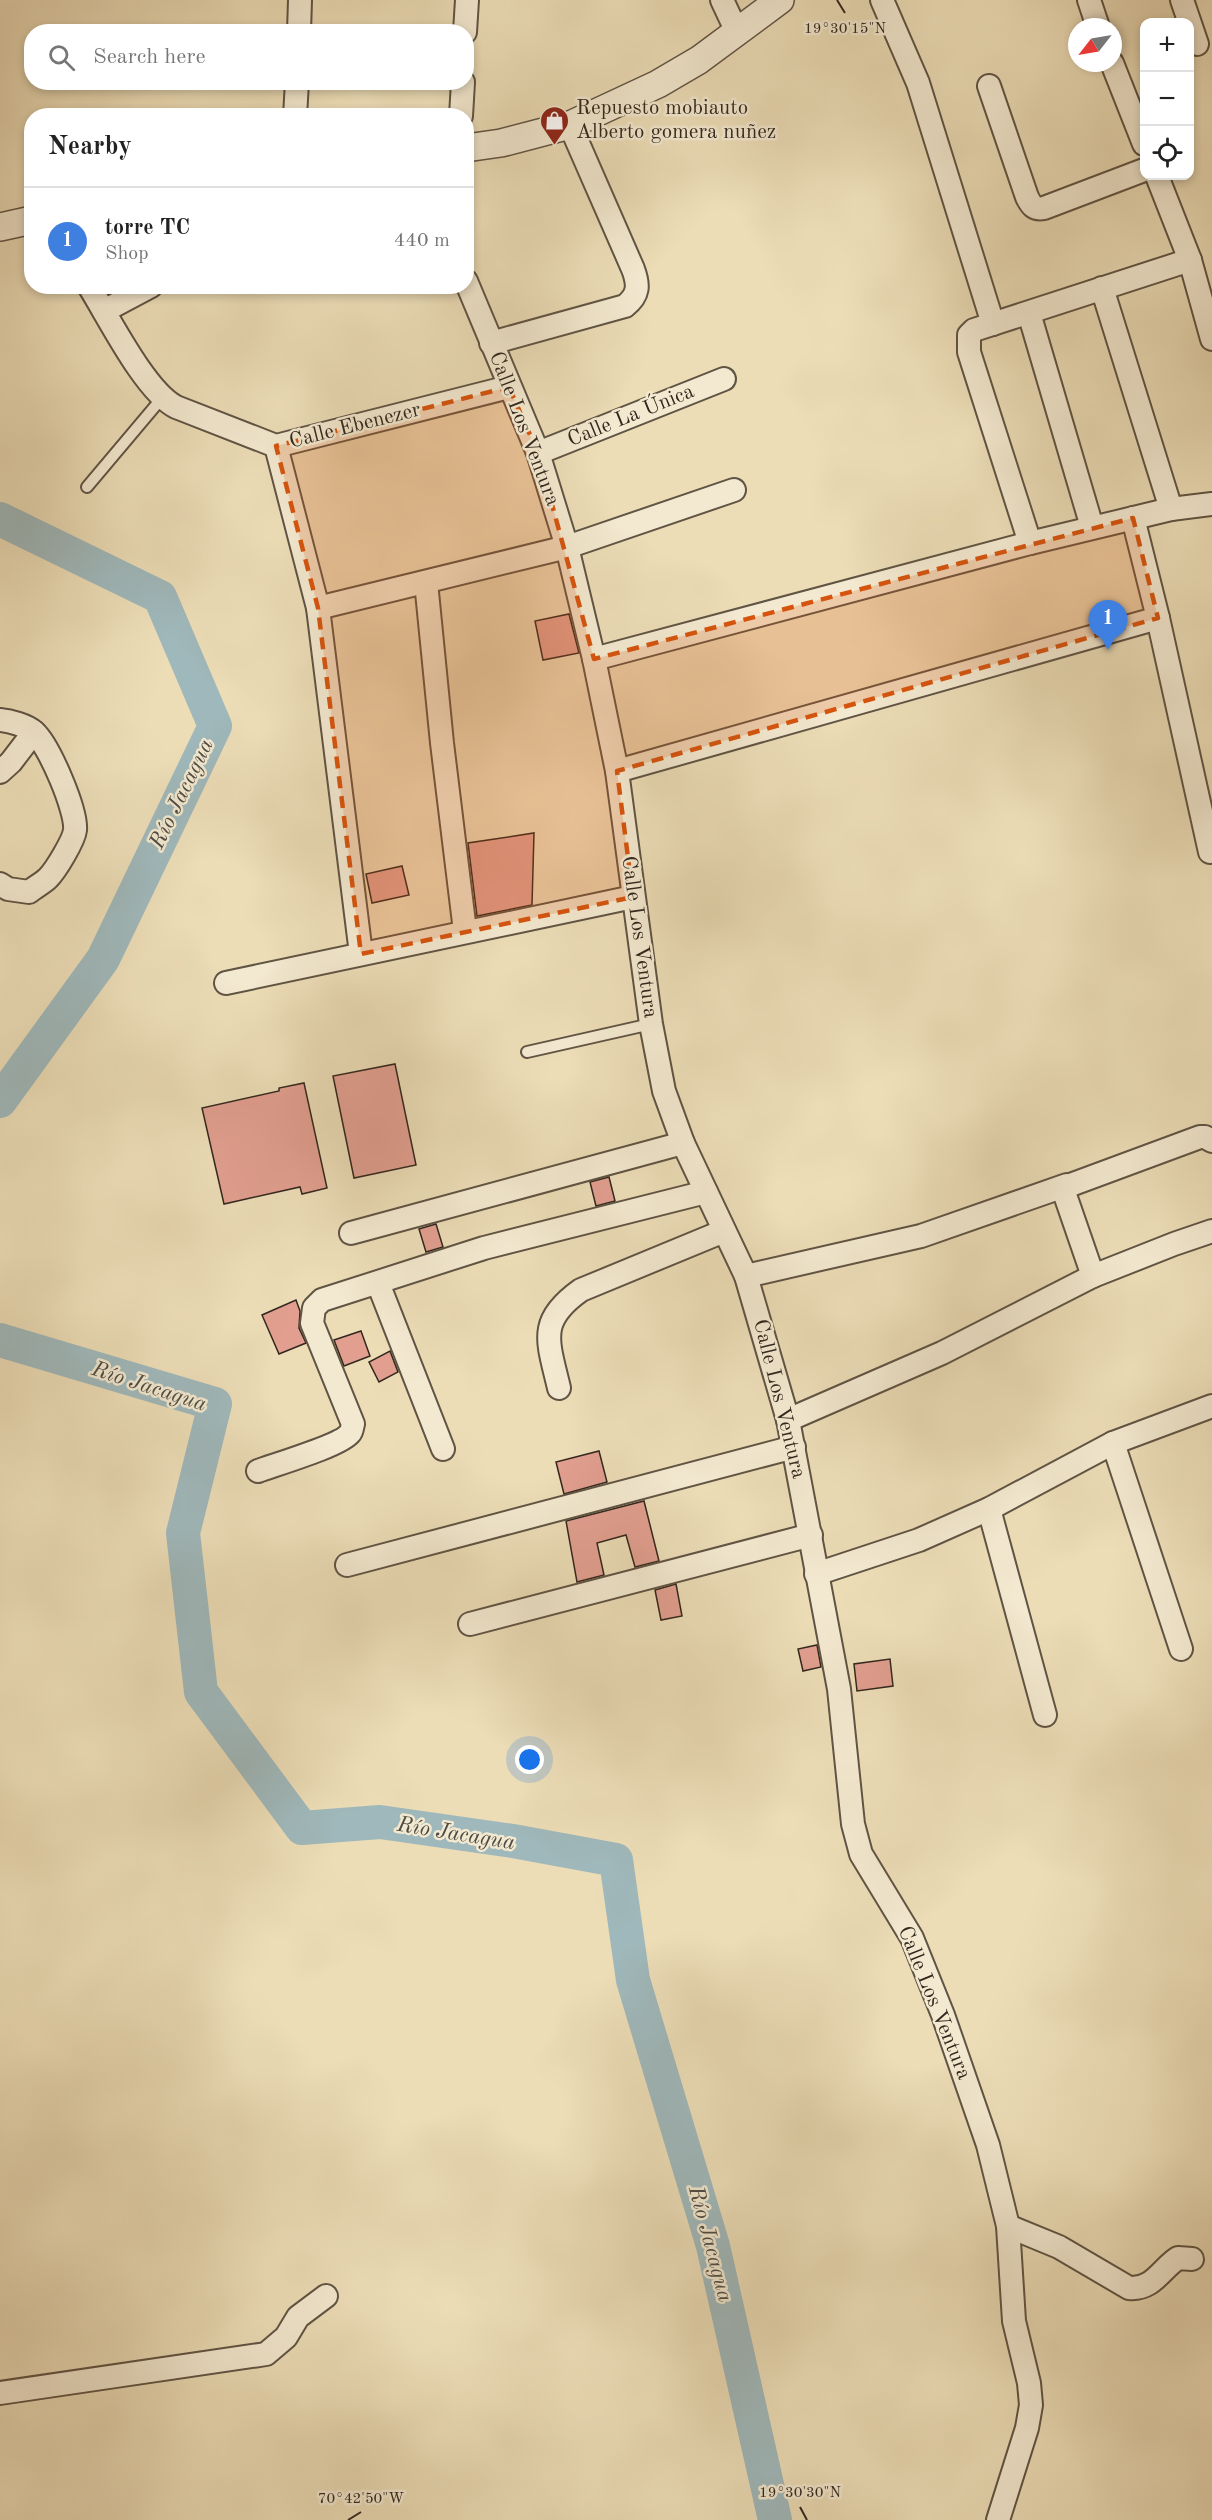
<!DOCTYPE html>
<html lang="en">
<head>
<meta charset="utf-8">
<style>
  body { margin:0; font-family:"Old Standard TT",serif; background:#f2f2f2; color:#222 }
  .controls { position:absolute; right:18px; top:18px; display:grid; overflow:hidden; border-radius:12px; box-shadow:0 3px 9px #0003 }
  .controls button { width:54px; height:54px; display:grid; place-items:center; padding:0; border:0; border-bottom:2px solid #e0e0e0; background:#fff; color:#222; font:30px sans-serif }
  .compass { position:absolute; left:1068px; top:18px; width:54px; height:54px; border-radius:50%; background:#fff; box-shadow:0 3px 9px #0003; rotate:239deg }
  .you { position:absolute; left:530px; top:1760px; width:21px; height:21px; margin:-15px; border:4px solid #fff; border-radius:50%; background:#1a73e8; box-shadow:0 0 0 9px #1a73e833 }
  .badge { display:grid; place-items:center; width:39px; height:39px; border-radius:50%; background:#1a73e8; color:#fff; font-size:20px; font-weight:700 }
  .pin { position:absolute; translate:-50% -50px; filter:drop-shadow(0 2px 3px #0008) }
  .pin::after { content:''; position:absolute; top:32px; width:21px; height:18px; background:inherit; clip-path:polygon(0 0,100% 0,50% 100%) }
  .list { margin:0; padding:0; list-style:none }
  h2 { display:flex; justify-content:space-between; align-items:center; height:78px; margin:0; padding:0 24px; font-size:26px }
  h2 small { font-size:20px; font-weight:400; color:#767676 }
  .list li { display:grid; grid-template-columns:39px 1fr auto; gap:18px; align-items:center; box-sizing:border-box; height:108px; padding:0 24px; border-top:2px solid #e0e0e0 }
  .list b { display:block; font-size:22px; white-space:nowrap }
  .list p { margin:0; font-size:20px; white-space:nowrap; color:#767676 }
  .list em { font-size:20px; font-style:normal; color:#767676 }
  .icon { flex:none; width:33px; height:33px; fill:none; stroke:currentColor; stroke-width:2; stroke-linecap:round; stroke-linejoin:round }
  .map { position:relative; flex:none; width:1212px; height:2520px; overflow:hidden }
  .search { position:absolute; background:#fff; box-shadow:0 3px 9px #0003; left:24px; top:24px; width:450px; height:66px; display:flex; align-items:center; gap:15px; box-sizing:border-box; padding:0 21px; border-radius:24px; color:#767676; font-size:22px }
  .panel { position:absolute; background:#fff; box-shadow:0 3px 9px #0003; left:24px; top:108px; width:450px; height:186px; border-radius:24px }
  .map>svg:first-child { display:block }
</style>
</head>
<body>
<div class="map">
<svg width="1212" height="2520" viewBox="0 0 1212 2520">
  <rect width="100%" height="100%" fill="#ecddb7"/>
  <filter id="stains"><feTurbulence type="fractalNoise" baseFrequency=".00333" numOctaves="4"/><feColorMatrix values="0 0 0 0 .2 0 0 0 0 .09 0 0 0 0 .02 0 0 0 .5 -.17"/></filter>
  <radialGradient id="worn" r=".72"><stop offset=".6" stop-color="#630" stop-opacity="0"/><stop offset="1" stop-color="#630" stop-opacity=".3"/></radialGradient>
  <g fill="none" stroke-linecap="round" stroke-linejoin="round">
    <g stroke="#9fb8bb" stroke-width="34">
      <path d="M0 519 160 597 215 726 103 959 0 1101"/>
      <path d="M0 1340 215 1404 183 1533 201 1692 302 1828 380 1822 513 1841 616 1860 633 1980 713 2246 775 2520"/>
    </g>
  </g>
  <g fill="#e29f90" stroke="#32271e" stroke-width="1.5">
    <path d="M569 614 579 653 543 660 535 621Z"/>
    <path d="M534 833 532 905 477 916 468 843Z"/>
    <path d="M402 866 409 895 372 903 366 874Z"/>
    <path d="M395 1064 416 1165 354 1178 333 1076Z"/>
    <path d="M304 1083 327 1188 302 1194 300 1187 224 1204 202 1108 279 1091V1088Z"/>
    <path d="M609 1177 615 1201 596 1206 590 1182Z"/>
    <path d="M436 1224 443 1247 426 1252 419 1229Z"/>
    <path d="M296 1300 300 1311 299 1328 306 1343 279 1354 262 1315Z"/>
    <path d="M361 1331 370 1356 344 1366 334 1340Z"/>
    <path d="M390 1351 398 1372 379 1382 369 1362Z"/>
    <path d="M599 1451 607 1482 564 1494 556 1462Z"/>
    <path d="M644 1501 659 1561 635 1567 626 1535 597 1543 604 1575 577 1582 566 1521Z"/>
    <path d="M676 1584 682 1616 661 1620 655 1590Z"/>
    <path d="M817 1645 821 1667 803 1671 798 1649Z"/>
    <path d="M890 1659 893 1686 857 1691 854 1664Z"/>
  </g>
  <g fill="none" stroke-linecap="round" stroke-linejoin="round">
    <defs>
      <g id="service">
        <path d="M87 487 162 398"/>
        <path d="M527 1052 651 1024"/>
      </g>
      <g id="minor">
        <path d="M722 0 737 32"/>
        <path d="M882 0 918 83 993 324"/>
        <path d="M1089 0 1098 27"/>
        <path d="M1182 0 1197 44"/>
        <path d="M299 32 300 0"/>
        <path d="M465 32 467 0"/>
        <path d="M1112 63 1144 144"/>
        <path d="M989 86 1027 197C1031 205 1034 210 1044 208L1144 170"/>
        <path d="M295 116 297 82"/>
        <path d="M461 116 463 82"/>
        <path d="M1157 176 1190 260 1212 339"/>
        <path d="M466 281 538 453 567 547 594 659 617 771 651 1024 664 1091 683 1143 746 1276 788 1420 839 1689 853 1824 861 1854 912 1938 943 2015 988 2145 1008 2226 1014 2321 1029 2383 1031 2405 1027 2428 998 2520"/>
        <path d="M89 286C109 318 145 391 176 407L276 446 509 387"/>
        <path d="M1102 288 1171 509"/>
        <path d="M104 311 151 286"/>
        <path d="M1029 313 1092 527"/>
        <path d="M491 343 625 306C639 295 639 285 633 269L570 125"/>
        <path d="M276 446 318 608 361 954"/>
        <path d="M538 453 724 379"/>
        <path d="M1133 518 1158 618 1210 852"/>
        <path d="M1030 543 969 352V335L974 330 1190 260"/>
        <path d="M426 582 442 743 465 931"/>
        <path d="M318 608 567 547 734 490"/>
        <path d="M594 659 1030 543 1171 509 1212 504"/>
        <path d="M0 720C10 721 26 725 34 732 49 745 77 811 75 830 74 840 56 870 48 878 43 883 35 887 29 892L8 889 0 884"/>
        <path d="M617 771 1158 618"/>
        <path d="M0 772 11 762 34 732"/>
        <path d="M226 983 633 897"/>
        <path d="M351 1233 683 1143"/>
        <path d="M746 1276 921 1236 1067 1185"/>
        <path d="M1093 1276 1064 1192 1065 1187 1200 1137H1205L1212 1141"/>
        <path d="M378 1283 443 1449"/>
        <path d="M559 1388C548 1341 537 1321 581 1290L724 1231"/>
        <path d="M788 1420 942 1353 1093 1276 1174 1244 1212 1231"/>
        <path d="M1113 1443 1181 1649"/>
        <path d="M258 1471C274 1465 342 1445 350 1433 352 1431 352 1427 353 1424L312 1323 314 1308 322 1300 484 1248 706 1192"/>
        <path d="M989 1509 1045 1715"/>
        <path d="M347 1565 794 1447"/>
        <path d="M816 1574 919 1540 989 1509 1113 1443 1212 1406"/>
        <path d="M470 1624 811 1535"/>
        <path d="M1008 2226 1059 2247 1129 2288C1153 2290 1161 2269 1178 2258L1192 2259"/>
        <path d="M0 2393 266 2354 286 2337 298 2317 326 2296"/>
      </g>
      <g id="tertiary">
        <path d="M466 148 501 143 570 125 658 84 699 60 780 0"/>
        <path d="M0 227 32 220"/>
      </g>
    </defs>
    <use href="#service" stroke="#605444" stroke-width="14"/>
    <use href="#minor" stroke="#605444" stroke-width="26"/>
    <use href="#tertiary" stroke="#605444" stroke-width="30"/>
    <use href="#service" stroke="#f3e9d0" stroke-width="10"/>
    <use href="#minor" stroke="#f3e9d0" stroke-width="22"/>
    <use href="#tertiary" stroke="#f3e9d0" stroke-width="27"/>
  </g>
  <path fill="#d6540e" fill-opacity="0.2" stroke="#d6540e" stroke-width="4.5" stroke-dasharray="12 8" stroke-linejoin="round" d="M509 387 538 453 594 659 1133 518 1158 618 617 771 633 897 361 954 318 608 276 446Z"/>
  <path fill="none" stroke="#32271e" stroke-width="2" d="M837 0 845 13M800 2507 807 2520M348 2520 361 2512"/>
  <defs>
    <symbol id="shop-pin" viewBox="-11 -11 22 30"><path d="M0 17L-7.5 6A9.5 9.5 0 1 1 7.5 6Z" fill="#8f2418" stroke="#f3e9d0"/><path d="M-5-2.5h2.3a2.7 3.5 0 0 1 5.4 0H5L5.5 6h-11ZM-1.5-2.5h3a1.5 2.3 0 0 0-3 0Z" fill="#fff"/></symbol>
  </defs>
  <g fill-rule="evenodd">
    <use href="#shop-pin" x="538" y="104" width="33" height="45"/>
  </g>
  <g text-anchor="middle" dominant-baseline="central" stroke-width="5" stroke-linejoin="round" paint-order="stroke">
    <g font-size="21" fill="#32271e" stroke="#f3e9d0" text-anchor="start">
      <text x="576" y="108">Repuesto mobiauto<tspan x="576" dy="24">Alberto gomera nuñez</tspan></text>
    </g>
    <g font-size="21" fill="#32271e" stroke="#f3e9d0">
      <text transform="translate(631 416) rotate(-22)">Calle La Única</text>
      <text transform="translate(355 426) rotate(-14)">Calle Ebenezer</text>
      <text transform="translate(524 429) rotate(69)">Calle Los Ventura</text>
      <text transform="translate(639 937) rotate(82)">Calle Los Ventura</text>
      <text transform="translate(779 1399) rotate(76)">Calle Los Ventura</text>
      <text transform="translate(934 2003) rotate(68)">Calle Los Ventura</text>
    </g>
    <g font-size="22" font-style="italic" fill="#4d4b45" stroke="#f3e9d0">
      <text transform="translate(182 794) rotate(-64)">Río Jacagua</text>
      <text transform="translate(149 1387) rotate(18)">Río Jacagua</text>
      <text transform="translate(456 1834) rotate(9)">Río Jacagua</text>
      <text transform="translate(710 2244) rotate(75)">Río Jacagua</text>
    </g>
  </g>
  <g font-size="15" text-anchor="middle" fill="#32271e" stroke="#f3e9d0" stroke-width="5" stroke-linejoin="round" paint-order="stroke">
    <text x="845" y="33">19°30'15"N</text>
    <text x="800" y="2497">19°30'30"N</text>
    <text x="361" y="2503">70°42'50"W</text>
  </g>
  <rect width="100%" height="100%" filter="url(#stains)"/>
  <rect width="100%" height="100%" fill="url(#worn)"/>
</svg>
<div class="controls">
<button>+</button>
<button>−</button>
<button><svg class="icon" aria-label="locate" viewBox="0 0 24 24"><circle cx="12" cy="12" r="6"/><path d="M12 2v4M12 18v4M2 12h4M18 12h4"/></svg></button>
</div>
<svg class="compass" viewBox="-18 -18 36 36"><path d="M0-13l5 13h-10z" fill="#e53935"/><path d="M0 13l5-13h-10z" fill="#767676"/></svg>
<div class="you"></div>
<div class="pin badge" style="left:1108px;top:650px;background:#3f7fe0">1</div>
<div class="search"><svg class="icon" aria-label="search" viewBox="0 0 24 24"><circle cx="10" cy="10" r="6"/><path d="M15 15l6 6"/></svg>Search here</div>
<section class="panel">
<h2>Nearby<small></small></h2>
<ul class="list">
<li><span class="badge" style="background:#3f7fe0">1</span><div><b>torre TC</b><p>Shop</p></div><em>440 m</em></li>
</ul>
</section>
</div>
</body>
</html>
